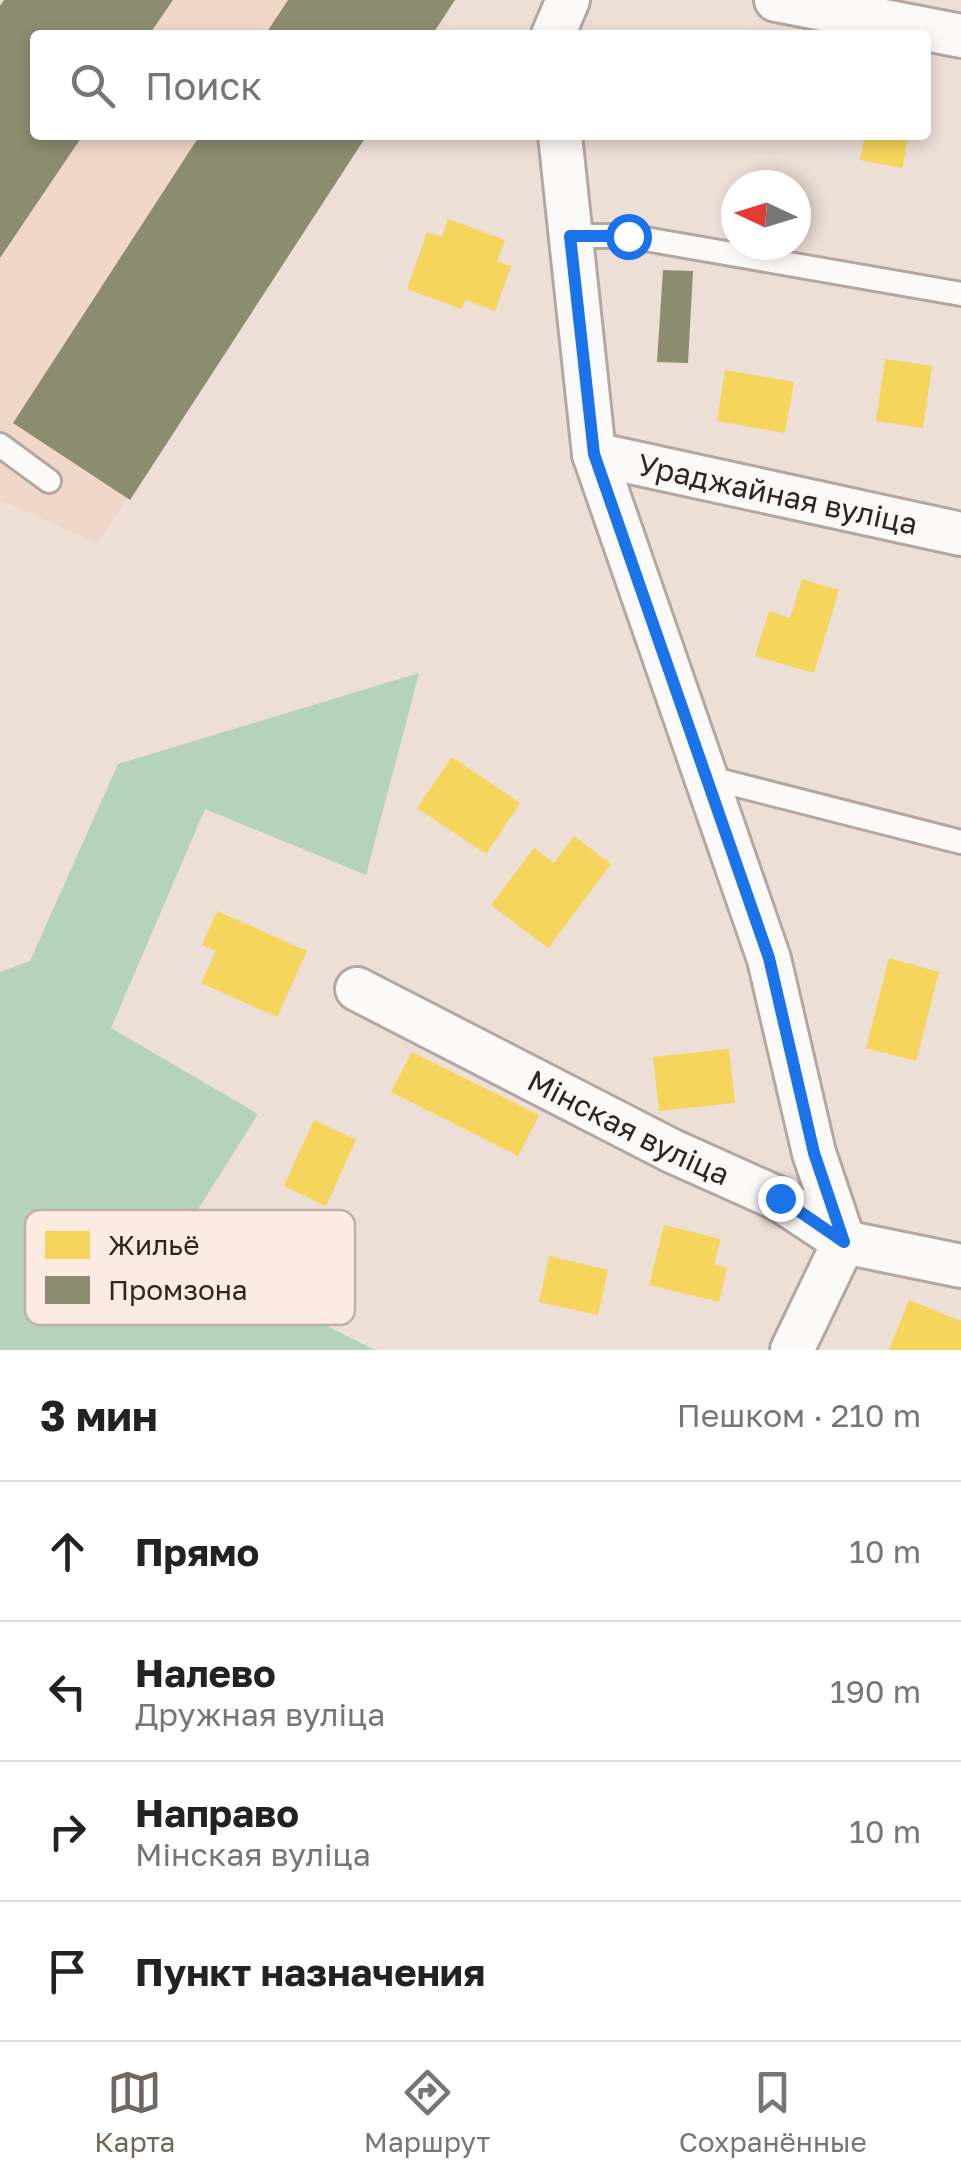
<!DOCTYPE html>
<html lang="ru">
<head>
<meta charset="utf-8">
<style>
  body { margin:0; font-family:"Golos Text",sans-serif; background:#f6f6f6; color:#222 }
  .compass { position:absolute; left:721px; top:170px; width:90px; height:90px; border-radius:50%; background:#fff; box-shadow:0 5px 15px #0003; rotate:274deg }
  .stop { position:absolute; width:30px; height:30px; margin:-22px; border:8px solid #1a73e8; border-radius:50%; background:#fff }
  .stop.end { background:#1a73e8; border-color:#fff; box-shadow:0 2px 10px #0008 }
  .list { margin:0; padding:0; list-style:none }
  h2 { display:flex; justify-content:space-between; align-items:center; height:130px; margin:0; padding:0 40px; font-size:42px }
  h2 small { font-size:32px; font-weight:400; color:#767676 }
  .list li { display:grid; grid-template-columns:65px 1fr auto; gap:30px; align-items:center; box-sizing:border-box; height:140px; padding:0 40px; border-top:2px solid #e0e0e0 }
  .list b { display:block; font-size:38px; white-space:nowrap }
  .list p { margin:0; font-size:32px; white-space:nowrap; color:#767676 }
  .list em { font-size:32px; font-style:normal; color:#767676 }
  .icon { flex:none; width:55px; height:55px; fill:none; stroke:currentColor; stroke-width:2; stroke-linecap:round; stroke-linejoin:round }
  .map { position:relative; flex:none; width:961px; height:1350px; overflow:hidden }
  .search { position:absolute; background:#fff; box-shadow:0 5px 15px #0003; left:30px; right:30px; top:30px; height:110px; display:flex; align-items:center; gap:25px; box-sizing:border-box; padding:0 35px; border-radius:10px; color:#767676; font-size:38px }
  .sheet { height:690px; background:#fff }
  nav { display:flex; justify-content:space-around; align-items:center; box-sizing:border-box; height:140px; border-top:2px solid #e0e0e0; background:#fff; font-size:28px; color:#767676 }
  nav a { display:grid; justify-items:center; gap:5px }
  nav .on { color:#726660 }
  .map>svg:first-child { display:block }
</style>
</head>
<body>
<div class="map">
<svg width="961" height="1350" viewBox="0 0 961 1350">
  <rect width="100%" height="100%" fill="#edded6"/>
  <path fill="#f1d7c9" d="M0 0H455L432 35H35V135H367L98 543 0 500Z"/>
  <path fill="#b5d2ba" d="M419 673 366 875 205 809 111 1028 258 1114 173 1249 375 1350H0V972L30 961 118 764Z"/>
  <g fill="#f6d55c">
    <path d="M865 135H909L902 168 860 160Z"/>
    <path d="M448 219 505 240 497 261 511 266 495 311 465 300 462 309 407 289 427 232 442 237Z"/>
    <path d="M885 359 932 366 923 428 876 421Z"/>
    <path d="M725 370 794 382 785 433 717 421Z"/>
    <path d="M802 579 839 590 814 673 755 656 769 611 790 618Z"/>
    <path d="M452 757 520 803 486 854 417 808Z"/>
    <path d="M574 836 611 864 548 948 491 905 534 848 554 863Z"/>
    <path d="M217 911 307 951 277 1017 201 983 216 951 202 945Z"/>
    <path d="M889 958 939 972 916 1061 866 1048Z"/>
    <path d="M729 1049 735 1103 659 1111 653 1057Z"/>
    <path d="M412 1052 539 1115 518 1156 391 1092Z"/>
    <path d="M314 1120 356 1140 326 1206 284 1186Z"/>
    <path d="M664 1225 721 1239 714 1264 727 1268 719 1302 649 1285Z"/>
    <path d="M549 1256 608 1270 598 1315 539 1302Z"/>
    <path d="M909 1300 961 1321V1350H889Z"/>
  </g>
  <g fill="#8c8c6e">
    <path d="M4 0H173L149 35H35V135H83L0 258V6Z"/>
    <path d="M288 0H455L432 35H265Z"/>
    <path d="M200 135H367L130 500 13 423Z"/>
    <path d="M663 270 693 271 688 363 657 362Z"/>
  </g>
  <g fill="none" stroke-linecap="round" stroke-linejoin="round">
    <defs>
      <g id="service">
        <path d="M571 236H628L961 294"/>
        <path d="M0 445 49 481"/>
        <path d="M706 777 961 842"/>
      </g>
      <g id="minor">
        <path d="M776 0 961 36"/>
        <path d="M553 35 568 0"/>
        <path d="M560 135 594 454 769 959 814 1153 844 1242 792 1350"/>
        <path id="s1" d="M594 454 961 534"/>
        <path id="s2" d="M357 989 672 1151 779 1199 844 1242 961 1266"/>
      </g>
    </defs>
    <use href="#service" stroke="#b3a8a1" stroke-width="28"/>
    <use href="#minor" stroke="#b3a8a1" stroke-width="48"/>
    <use href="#service" stroke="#fcfaf9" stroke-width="22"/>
    <use href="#minor" stroke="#fcfaf9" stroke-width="42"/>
  </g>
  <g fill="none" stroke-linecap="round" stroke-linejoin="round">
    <path stroke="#1a73e8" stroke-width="12" d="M628 236H570L594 454 769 958 814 1153 844 1242 780 1198"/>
  </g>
  <g text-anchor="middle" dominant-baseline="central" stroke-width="10" stroke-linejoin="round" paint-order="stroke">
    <g font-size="30" fill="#302621" stroke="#fcebe2">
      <text stroke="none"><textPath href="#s1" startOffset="188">Ураджайная вуліца</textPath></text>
      <text stroke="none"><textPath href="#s2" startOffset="305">Мінская вуліца</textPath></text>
    </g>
  </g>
  <rect x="25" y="1210" width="330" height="115" rx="15" fill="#fcebe2" stroke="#bfb0a8" stroke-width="2.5"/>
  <rect x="45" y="1231" width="45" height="28" fill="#f6d55c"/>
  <rect x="45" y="1276" width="45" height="28" fill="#8c8c6e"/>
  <g font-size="28" fill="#302621">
    <text x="108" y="1255">Жильё</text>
    <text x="108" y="1300">Промзона</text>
  </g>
</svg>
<svg class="compass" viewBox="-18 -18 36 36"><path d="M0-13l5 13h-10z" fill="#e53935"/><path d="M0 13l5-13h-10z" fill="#767676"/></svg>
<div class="stop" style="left:628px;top:236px"></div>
<div class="stop end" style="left:780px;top:1198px"></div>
<div class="search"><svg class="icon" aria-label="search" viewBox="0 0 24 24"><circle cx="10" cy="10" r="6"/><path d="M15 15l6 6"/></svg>Поиск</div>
</div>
<section class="sheet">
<h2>3 мин<small>Пешком · 210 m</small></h2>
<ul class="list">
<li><svg class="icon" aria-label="ahead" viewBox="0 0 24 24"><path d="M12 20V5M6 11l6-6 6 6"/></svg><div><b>Прямо</b></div><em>10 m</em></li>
<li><svg class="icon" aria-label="left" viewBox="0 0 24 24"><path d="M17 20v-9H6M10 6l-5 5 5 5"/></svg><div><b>Налево</b><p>Дружная вуліца</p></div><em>190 m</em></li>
<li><svg class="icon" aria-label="right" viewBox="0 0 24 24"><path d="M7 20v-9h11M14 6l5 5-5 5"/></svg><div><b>Направо</b><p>Мінская вуліца</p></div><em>10 m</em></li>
<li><svg class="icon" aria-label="arrive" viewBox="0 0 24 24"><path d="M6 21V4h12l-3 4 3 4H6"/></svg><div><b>Пункт назначения</b></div></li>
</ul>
</section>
<nav>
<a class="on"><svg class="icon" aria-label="map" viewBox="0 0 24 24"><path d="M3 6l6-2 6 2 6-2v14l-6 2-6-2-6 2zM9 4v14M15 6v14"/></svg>Карта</a>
<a><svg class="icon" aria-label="directions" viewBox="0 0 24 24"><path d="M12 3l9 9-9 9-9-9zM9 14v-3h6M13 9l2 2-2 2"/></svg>Маршрут</a>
<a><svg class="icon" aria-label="saved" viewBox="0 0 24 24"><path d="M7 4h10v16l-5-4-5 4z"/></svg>Сохранённые</a>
</nav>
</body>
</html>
